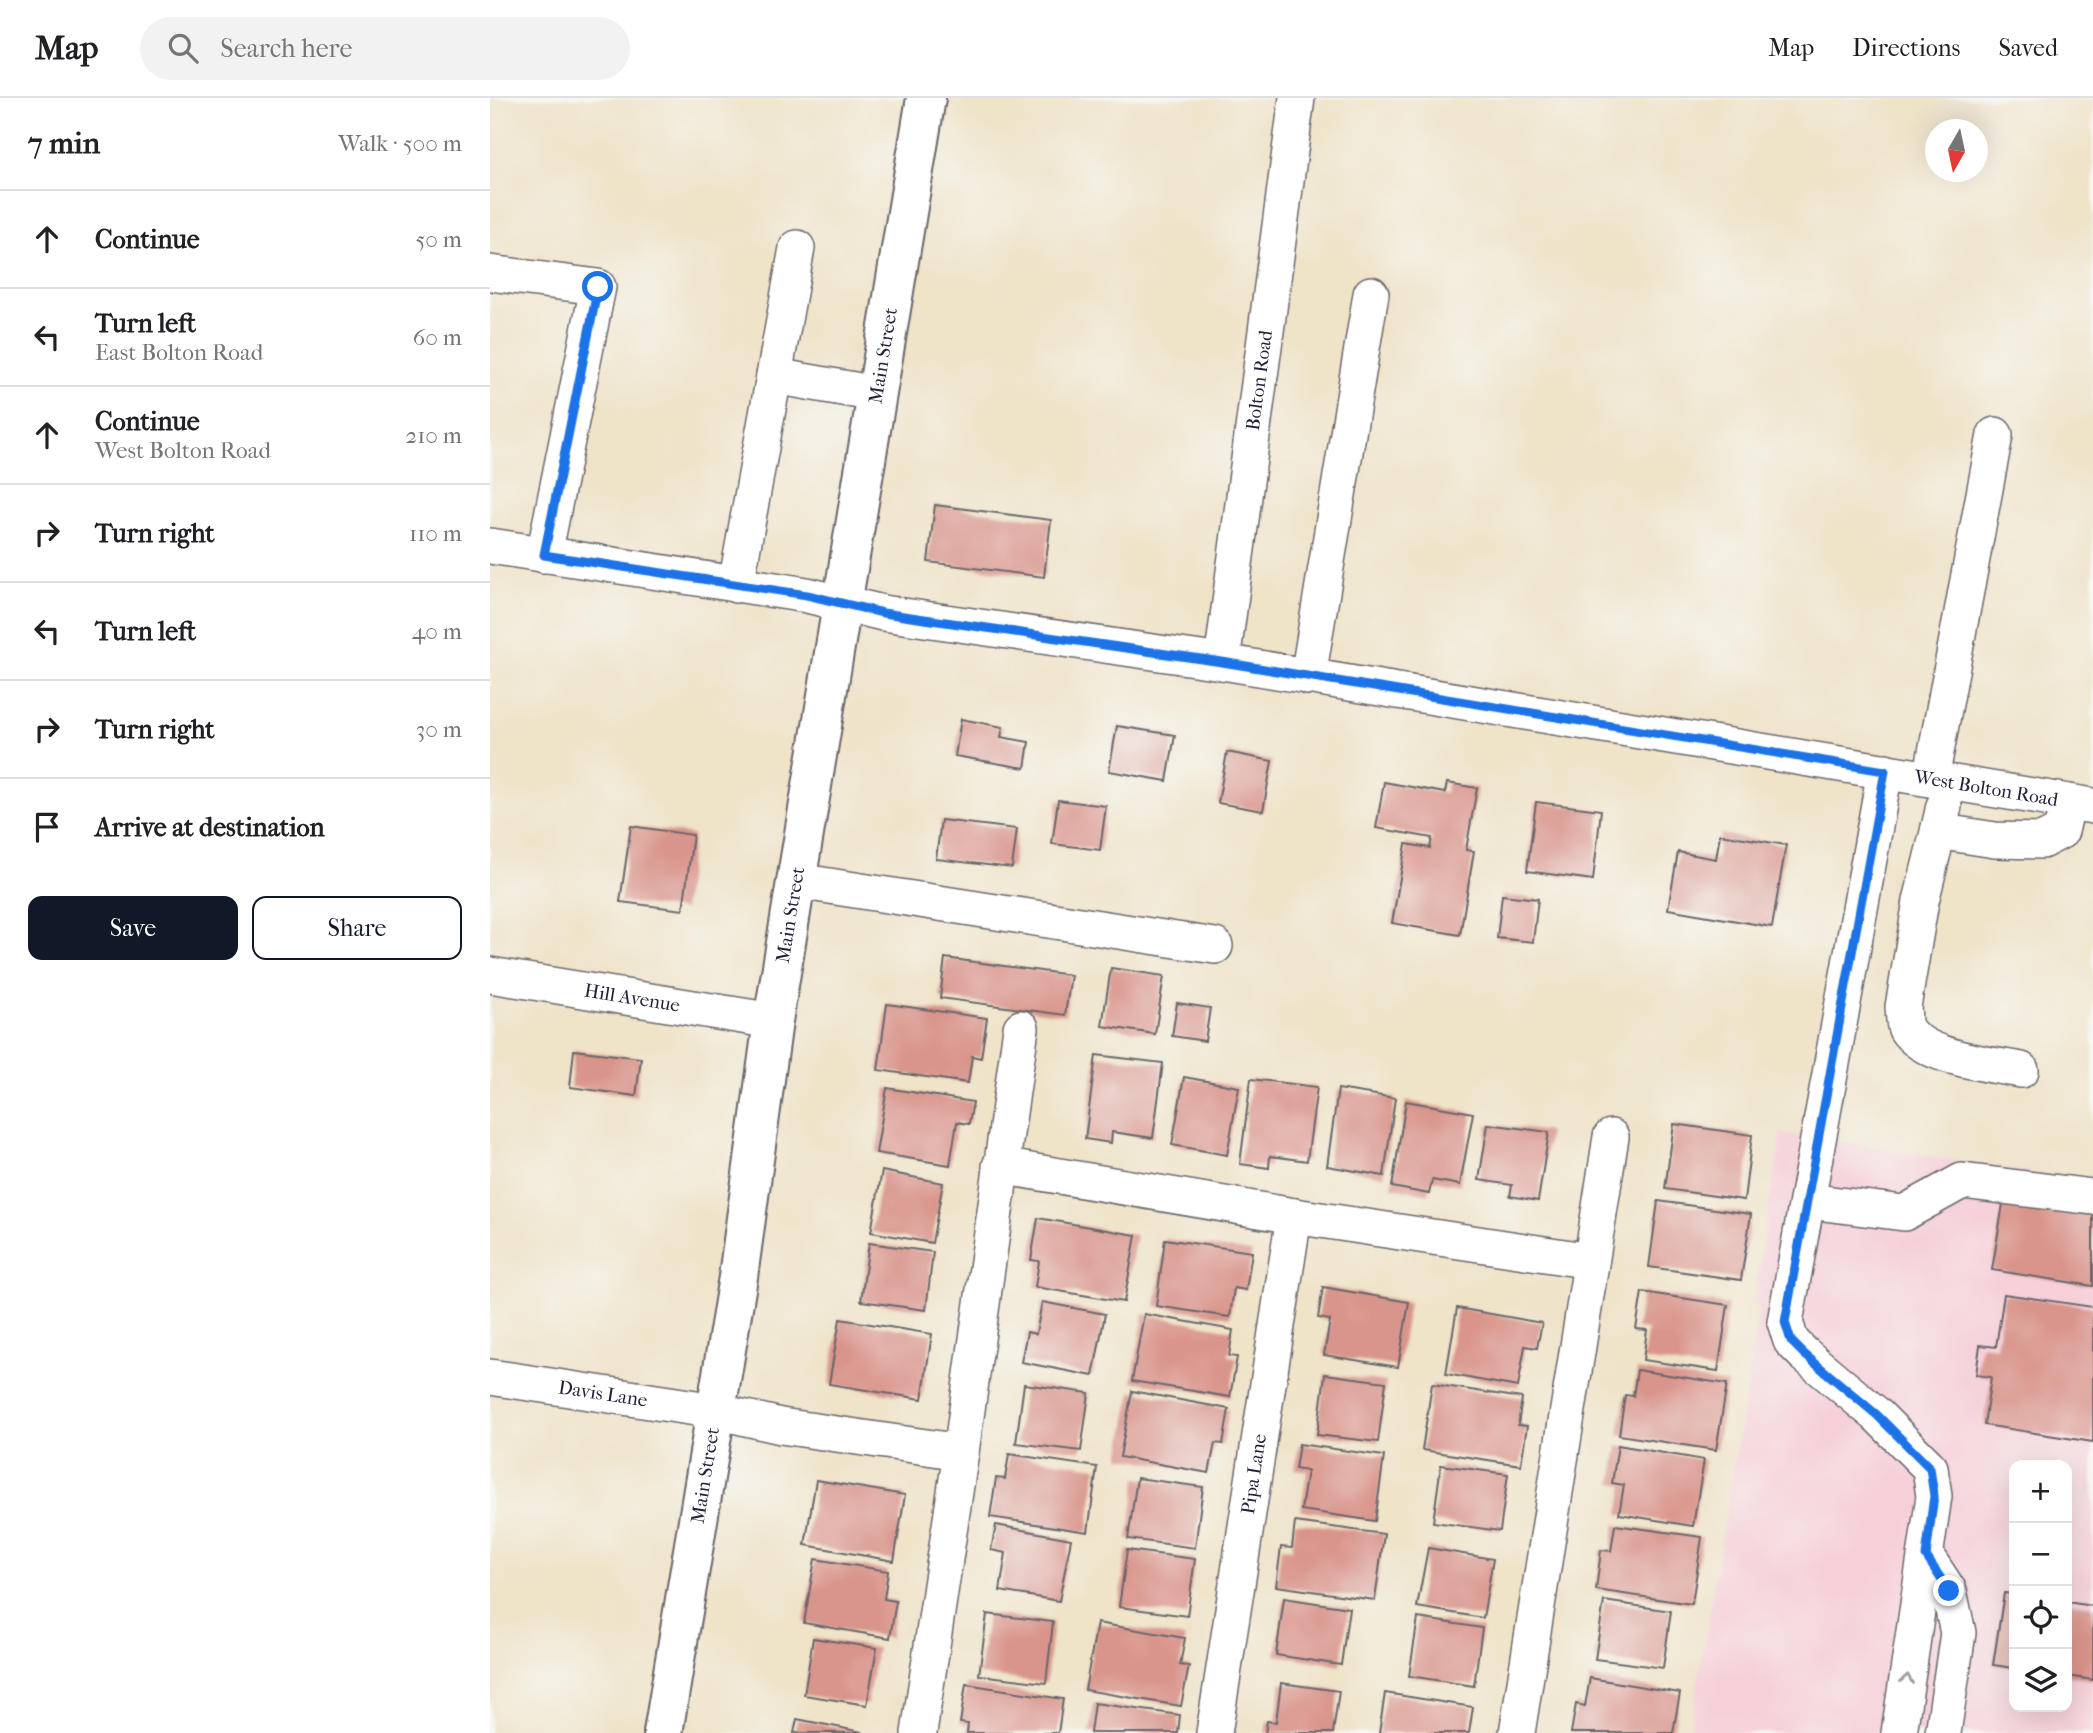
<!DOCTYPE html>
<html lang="en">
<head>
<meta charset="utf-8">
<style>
  body { margin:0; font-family:"IM FELL French Canon",serif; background:#f2f2f2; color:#202124 }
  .controls { position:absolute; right:21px; bottom:21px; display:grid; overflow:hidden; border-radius:14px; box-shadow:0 7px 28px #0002 }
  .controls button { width:63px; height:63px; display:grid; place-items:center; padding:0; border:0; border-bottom:2px solid #e0e0e0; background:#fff; color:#202124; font:35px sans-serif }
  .compass { position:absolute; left:1435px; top:21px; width:63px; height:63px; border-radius:50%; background:#fff; box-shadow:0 7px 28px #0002; rotate:189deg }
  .stop { position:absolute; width:21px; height:21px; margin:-16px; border:5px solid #1a73e8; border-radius:50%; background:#fff }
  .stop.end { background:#1a73e8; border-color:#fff; box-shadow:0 2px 7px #0008 }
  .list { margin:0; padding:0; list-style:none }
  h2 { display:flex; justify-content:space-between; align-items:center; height:91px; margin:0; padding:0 28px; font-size:30px }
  h2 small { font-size:23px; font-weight:400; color:#757577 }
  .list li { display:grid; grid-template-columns:46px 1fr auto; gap:21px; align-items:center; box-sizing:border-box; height:98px; padding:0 28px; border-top:2px solid #e0e0e0 }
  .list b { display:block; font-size:26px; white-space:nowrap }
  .list p { margin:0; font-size:23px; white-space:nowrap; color:#757577 }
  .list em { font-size:23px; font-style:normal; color:#757577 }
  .actions { display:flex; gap:14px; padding:21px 28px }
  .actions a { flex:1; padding:16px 0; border:2px solid #111827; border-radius:14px; text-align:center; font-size:24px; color:#111827 }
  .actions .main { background:#111827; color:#fff }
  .icon { flex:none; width:38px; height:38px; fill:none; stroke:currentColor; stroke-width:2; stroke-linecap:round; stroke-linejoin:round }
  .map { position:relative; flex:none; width:1603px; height:1635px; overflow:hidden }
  header { display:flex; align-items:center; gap:42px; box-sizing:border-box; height:98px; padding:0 35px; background:#fff; border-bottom:2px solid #e0e0e0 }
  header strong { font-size:33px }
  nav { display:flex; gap:38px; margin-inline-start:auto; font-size:24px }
  .search { width:490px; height:63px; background:#f2f2f2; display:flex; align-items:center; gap:18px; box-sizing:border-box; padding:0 24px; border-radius:38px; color:#757577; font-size:26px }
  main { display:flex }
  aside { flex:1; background:#fff }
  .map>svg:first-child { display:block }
</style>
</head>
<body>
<header>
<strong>Map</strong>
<div class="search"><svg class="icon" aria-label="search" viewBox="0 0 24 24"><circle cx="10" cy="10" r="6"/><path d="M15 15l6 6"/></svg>Search here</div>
<nav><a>Map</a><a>Directions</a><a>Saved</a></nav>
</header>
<main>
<aside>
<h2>7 min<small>Walk · 500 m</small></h2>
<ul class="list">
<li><svg class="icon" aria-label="ahead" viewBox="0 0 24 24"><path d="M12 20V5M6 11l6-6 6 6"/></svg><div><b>Continue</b></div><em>50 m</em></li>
<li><svg class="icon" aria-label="left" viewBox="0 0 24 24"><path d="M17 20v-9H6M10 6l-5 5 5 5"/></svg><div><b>Turn left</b><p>East Bolton Road</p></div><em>60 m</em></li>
<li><svg class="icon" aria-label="ahead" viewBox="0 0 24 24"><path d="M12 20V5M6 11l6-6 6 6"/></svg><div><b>Continue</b><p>West Bolton Road</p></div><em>210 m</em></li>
<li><svg class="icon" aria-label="right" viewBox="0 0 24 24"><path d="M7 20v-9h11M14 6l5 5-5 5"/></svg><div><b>Turn right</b></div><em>110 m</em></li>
<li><svg class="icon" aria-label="left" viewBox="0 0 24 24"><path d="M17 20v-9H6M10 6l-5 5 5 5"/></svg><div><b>Turn left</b></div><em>40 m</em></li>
<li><svg class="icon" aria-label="right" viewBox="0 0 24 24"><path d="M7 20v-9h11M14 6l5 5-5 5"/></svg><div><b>Turn right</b></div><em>30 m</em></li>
<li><svg class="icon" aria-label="arrive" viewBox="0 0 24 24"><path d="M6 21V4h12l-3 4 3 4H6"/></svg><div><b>Arrive at destination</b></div></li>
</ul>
<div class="actions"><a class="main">Save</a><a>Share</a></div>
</aside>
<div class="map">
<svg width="1603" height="1635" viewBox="0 0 1603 1635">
  <rect width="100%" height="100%" fill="#f6f6f2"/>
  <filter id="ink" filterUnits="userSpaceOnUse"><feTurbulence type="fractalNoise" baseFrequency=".0143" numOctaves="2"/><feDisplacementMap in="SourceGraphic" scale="14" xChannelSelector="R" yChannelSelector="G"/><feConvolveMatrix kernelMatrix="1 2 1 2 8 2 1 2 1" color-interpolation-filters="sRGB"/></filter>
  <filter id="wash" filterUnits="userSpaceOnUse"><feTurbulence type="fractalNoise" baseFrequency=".00686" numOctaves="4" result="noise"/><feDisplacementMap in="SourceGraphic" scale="28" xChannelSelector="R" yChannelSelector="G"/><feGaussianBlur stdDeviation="1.57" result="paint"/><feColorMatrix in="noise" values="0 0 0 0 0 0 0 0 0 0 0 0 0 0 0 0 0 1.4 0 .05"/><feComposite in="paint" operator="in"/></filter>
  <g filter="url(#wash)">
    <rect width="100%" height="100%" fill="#efe3c8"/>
    <path fill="#f6cfd8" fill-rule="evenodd" d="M1291 1035 1603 1084V1635H1199L1270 1209 1263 1206ZM1524 1367H1577V1609H1524Z"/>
    <g id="blocks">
      <g fill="#d9948b">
        <path d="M445 407 561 422 554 479 438 464Z"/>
        <path d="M471 621 513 629 511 639 539 644 535 670 465 658Z"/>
        <path d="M627 628 685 637 677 683 619 673Z"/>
        <path d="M737 654 782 663 773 713 728 705Z"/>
        <path d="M894 684 955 695 957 685 987 690 976 752 984 753 970 837 902 825 916 746 940 750 942 740 886 730Z"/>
        <path d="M568 702 616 708 610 752 562 746Z"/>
        <path d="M1046 704 1111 712 1103 782 1037 773Z"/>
        <path d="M451 722 527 731 522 770 446 761Z"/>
        <path d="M141 728 203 737 193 812 130 804Z"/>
        <path d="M1230 736 1296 747 1282 829 1178 811 1188 754 1226 761Z"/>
        <path d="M1012 797 1048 801 1043 844 1007 840Z"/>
        <path d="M455 860 581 877 575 917 450 900Z"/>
        <path d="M621 870 674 878 665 936 612 928Z"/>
        <path d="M687 905 720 910 715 943 682 938Z"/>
        <path d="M397 906 497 920 491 960 482 958 478 985 388 972Z"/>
        <path d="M84 952 151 960 146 998 80 989Z"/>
        <path d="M606 957 673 965 663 1040 622 1034 621 1045 595 1041Z"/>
        <path d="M694 979 749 989 737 1057 682 1047Z"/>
        <path d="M761 981 827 989 817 1063 780 1058 779 1070 750 1066Z"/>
        <path d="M397 990 483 1004 479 1026 467 1024 460 1067 386 1055Z"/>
        <path d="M848 991 905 1000 894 1078 837 1068Z"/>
        <path d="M916 1003 983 1015 970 1087 942 1082 939 1096 902 1089Z"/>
        <path d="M998 1026 1059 1034 1048 1103 1020 1098 1022 1087 989 1082Z"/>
        <path d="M1184 1026 1262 1037 1254 1102 1175 1091Z"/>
        <path d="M392 1073 453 1085 442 1145 381 1134Z"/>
        <path d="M1514 1100 1603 1113V1188L1502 1172Z"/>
        <path d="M1168 1103 1261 1116 1251 1182 1159 1169Z"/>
        <path d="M548 1120 646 1137 634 1204 545 1189 549 1163 541 1162Z"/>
        <path d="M675 1141 762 1154 756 1192 744 1190 740 1219 666 1208Z"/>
        <path d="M379 1145 443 1154 436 1212 371 1203Z"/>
        <path d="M833 1189 919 1204 908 1269 834 1257 840 1222 828 1220Z"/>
        <path d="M1152 1194 1238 1207 1228 1273 1153 1262 1157 1232 1146 1231Z"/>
        <path d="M1514 1196 1603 1209V1344L1494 1327 1501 1279 1486 1277 1490 1247 1506 1249Z"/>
        <path d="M552 1204 615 1216 603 1278 531 1264 537 1234 546 1236Z"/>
        <path d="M967 1210 1052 1225 1047 1250 1035 1248 1028 1289 956 1276Z"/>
        <path d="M654 1216 743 1232 739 1258 747 1259 740 1299 642 1283Z"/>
        <path d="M350 1221 442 1236 432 1301 339 1286Z"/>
        <path d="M1147 1272 1237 1286 1226 1352 1129 1337 1135 1297 1143 1298Z"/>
        <path d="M835 1276 896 1284 888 1344 827 1337Z"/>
        <path d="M534 1286 599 1295 591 1353 526 1345Z"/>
        <path d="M942 1286 1032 1300 1028 1327 1037 1328 1031 1367 932 1352Z"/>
        <path d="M642 1293 739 1311 733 1346 725 1345 719 1375 630 1359Z"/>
        <path d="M809 1346 894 1358 885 1423 811 1412 817 1373 805 1371Z"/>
        <path d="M1128 1347 1214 1362 1203 1428 1129 1416 1134 1387 1122 1385Z"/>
        <path d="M519 1356 607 1369 598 1434 500 1419 506 1380 515 1381Z"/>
        <path d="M951 1367 1018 1376 1010 1433 943 1424Z"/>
        <path d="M647 1380 713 1389 705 1450 638 1441Z"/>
        <path d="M326 1382 415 1397 404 1463 315 1447Z"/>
        <path d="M805 1424 894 1436 885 1502 786 1488 791 1449 802 1450Z"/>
        <path d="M506 1427 581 1441 569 1503 510 1493 516 1455 501 1452Z"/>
        <path d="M1125 1427 1212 1439 1202 1506 1106 1492 1111 1452 1121 1453Z"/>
        <path d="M938 1450 1003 1461 993 1520 927 1509Z"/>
        <path d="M637 1452 705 1461 697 1518 629 1509Z"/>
        <path d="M325 1461 398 1473 394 1501 406 1503 400 1540 314 1525Z"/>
        <path d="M1514 1495 1524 1496V1570L1503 1567Z"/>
        <path d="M794 1500 859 1510 851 1567 786 1557Z"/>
        <path d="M1114 1503 1181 1513 1173 1570 1105 1561Z"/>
        <path d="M1577 1504 1603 1508V1582L1577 1578Z"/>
        <path d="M497 1516 563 1524 556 1585 489 1577Z"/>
        <path d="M928 1520 992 1530 984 1588 919 1578Z"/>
        <path d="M607 1525 695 1540 690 1567 699 1568 691 1608 595 1592Z"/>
        <path d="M323 1540 387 1550 377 1607 314 1597Z"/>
        <path d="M1100 1580 1190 1595 1183 1635H1081L1086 1606 1095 1608Z"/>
        <path d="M791 1585 849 1593 843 1635H775L777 1623 786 1624Z"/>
        <path d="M476 1586 573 1601 568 1635H477L478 1626 470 1625Z"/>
        <path d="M895 1595 983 1609 979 1635H889Z"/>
        <path d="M604 1605 690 1617 688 1635H600Z"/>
        <path d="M307 1621 372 1634V1635H304Z"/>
      </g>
    </g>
  </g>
  <g filter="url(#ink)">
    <use href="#blocks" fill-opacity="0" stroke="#6a666c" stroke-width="2"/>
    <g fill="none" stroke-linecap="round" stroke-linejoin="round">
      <defs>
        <g id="minor">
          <path d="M0 175 108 189 54 457"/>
          <path d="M284 278 307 150"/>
          <path id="s1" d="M0 448 317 497 393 515 732 564 1603 708"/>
          <path d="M246 487 284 278 387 296"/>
          <path id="s2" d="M732 564 807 0"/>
          <path d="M818 579 881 196"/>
          <path d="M1395 673 1295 1224 1301 1243 1314 1256 1387 1317 1440 1370 1444 1398 1409 1635"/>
          <path d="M1441 681 1505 337"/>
          <path d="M1454 708 1449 730 1453 734 1505 742 1552 743 1571 733 1578 704"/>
          <path d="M1449 730 1431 803 1413 909C1414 916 1413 925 1416 931 1434 960 1500 966 1531 972"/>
          <path d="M307 783 725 848"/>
          <path id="s3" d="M0 877 283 923"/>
          <path d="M510 1068 804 1118 1101 1163"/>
          <path d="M1318 1103 1414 1115 1472 1083 1603 1099"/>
          <path id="s4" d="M0 1279 226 1313 291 1328 471 1354 531 930"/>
          <path d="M1436 1458 1459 1493 1468 1535 1453 1635"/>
          <path d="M429 1635 471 1354"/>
          <path id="s5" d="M724 1635 804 1118"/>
          <path d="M1027 1635 1121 1039"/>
        </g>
        <g id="major">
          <path id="s6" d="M173 1635 248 1179 283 923 436 0"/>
        </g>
      </defs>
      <use href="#minor" stroke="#6a666c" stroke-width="38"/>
      <use href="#major" stroke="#6a666c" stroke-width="42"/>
      <use href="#minor" stroke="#fff" stroke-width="35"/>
      <use href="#major" stroke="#fff" stroke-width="38"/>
    </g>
    <defs><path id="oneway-chevron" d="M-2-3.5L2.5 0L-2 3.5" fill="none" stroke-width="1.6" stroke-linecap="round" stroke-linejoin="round" transform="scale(1.75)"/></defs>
    <use stroke="#9c9ca7" href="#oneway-chevron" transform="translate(1417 1581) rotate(-81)"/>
  </g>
  <g fill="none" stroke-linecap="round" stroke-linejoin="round" filter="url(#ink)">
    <path stroke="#1a73e8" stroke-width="9" d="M108 189 54 457 317 497 393 515 732 564 1395 673 1295 1224 1301 1243 1314 1256 1387 1317 1440 1370 1444 1398 1436 1458 1459 1493"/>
  </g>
  <g text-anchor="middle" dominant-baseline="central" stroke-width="6" stroke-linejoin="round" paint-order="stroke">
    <g font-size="19" fill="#22223b" stroke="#f6f6f2">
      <text stroke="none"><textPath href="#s6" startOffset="1395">Main Street</textPath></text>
      <text stroke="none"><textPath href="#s2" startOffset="284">Bolton Road</textPath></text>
      <text stroke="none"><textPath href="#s1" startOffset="1516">West Bolton Road</textPath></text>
      <text stroke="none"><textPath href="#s6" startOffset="828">Main Street</textPath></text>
      <text stroke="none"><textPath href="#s3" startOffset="144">Hill Avenue</textPath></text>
      <text stroke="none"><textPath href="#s4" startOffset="114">Davis Lane</textPath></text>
      <text stroke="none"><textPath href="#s5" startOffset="262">Pipa Lane</textPath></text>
      <text stroke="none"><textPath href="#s6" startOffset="261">Main Street</textPath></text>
    </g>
  </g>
</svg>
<div class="controls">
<button>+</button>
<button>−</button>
<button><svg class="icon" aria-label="locate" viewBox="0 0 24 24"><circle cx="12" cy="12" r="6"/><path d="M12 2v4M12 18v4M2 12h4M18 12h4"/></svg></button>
<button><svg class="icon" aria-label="layers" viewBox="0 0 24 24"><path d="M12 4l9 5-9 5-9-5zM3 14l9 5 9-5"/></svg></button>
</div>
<svg class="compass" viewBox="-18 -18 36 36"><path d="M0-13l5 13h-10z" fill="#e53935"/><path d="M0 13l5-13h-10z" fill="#757577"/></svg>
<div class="stop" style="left:108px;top:189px"></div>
<div class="stop end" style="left:1459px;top:1493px"></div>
</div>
</main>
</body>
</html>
